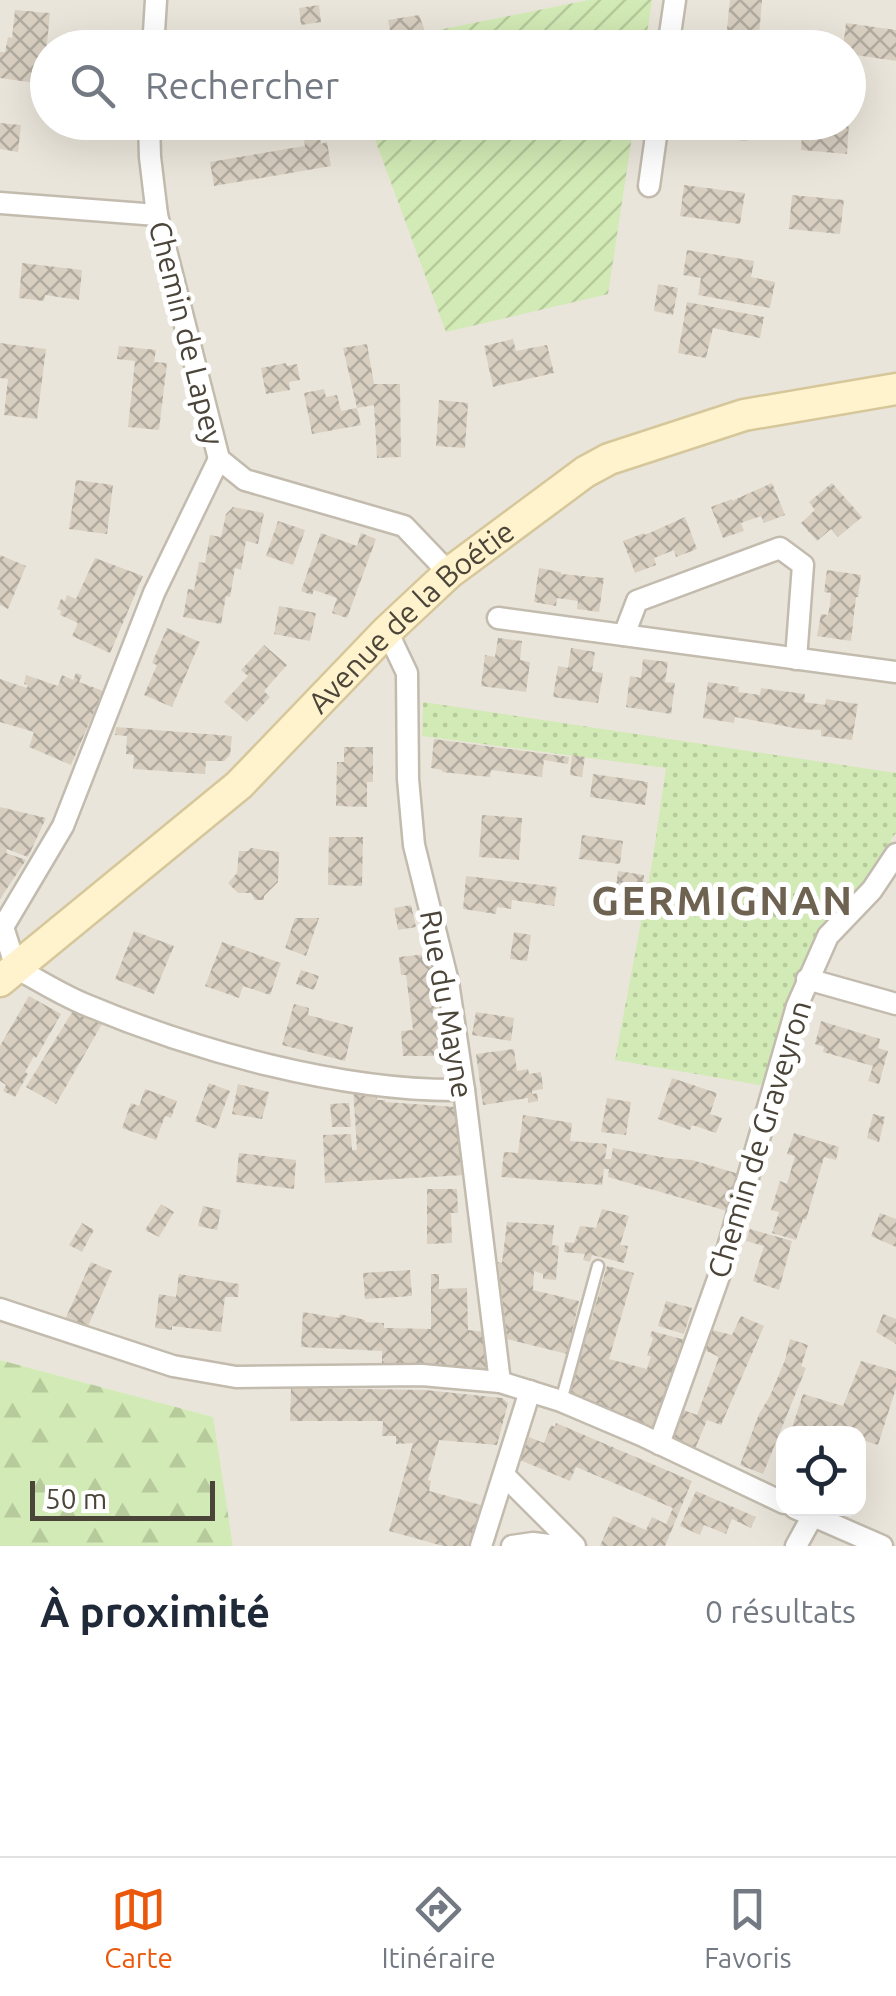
<!DOCTYPE html>
<html lang="fr">
<head>
<meta charset="utf-8">
<style>
  body { margin:0; font-family:Ubuntu,sans-serif; background:#f2f2f3; color:#1f2937 }
  .controls { position:absolute; right:30px; bottom:30px; display:grid; overflow:hidden; border-radius:20px; box-shadow:0 10px 40px #0002 }
  .controls button { width:90px; height:90px; display:grid; place-items:center; padding:0; border:0; border-bottom:2px solid #e0e1e3; background:#fff; color:#1f2937; font:50px sans-serif }
  .scale { position:absolute; left:30px; bottom:25px; width:185px; box-sizing:border-box; padding-left:10px; border:5px solid #4b4439; border-top:0; font-size:28px; line-height:35px; white-space:nowrap; color:#4b4439; -webkit-text-stroke:8px #fff; paint-order:stroke }
  .list { margin:0; padding:0; list-style:none }
  h2 { display:flex; justify-content:space-between; align-items:center; height:130px; margin:0; padding:0 40px; font-size:42px }
  h2 small { font-size:32px; font-weight:400; color:#747a83 }
  .icon { flex:none; width:55px; height:55px; fill:none; stroke:currentColor; stroke-width:2; stroke-linecap:round; stroke-linejoin:round }
  .map { position:relative; flex:none; width:896px; height:1546px; overflow:hidden }
  .search { position:absolute; background:#fff; box-shadow:0 10px 40px #0002; left:30px; right:30px; top:30px; height:110px; display:flex; align-items:center; gap:25px; box-sizing:border-box; padding:0 35px; border-radius:55px; color:#747a83; font-size:38px }
  .sheet { height:310px; background:#fff }
  nav { display:flex; justify-content:space-around; align-items:center; box-sizing:border-box; height:140px; border-top:2px solid #e0e1e3; background:#fff; font-size:28px; color:#747a83 }
  nav a { display:grid; justify-items:center; gap:5px }
  nav .on { color:#ea580c }
  .map>svg:first-child { display:block }
</style>
</head>
<body>
<div class="map">
<svg width="896" height="1546" viewBox="0 0 896 1546">
  <defs>
    <pattern id="grass-dots" width="8" height="8" patternUnits="userSpaceOnUse" patternTransform="scale(2.5)"><rect width="8" height="8" fill="#d2eab5"/><path d="M2 2h.1M6 6h.1" fill="none" stroke="#b6ca9c" stroke-width="1.8" stroke-linecap="round"/></pattern>
    <pattern id="forest-firs" width="22" height="20" patternUnits="userSpaceOnUse" patternTransform="scale(2.5)"><rect width="22" height="20" fill="#d2eab5"/><path d="M5 1l3.5 6h-7zM16 11l3.5 6h-7z" fill="#b6ca9c"/></pattern>
    <pattern id="garden-furrows" width="10" height="10" patternUnits="userSpaceOnUse" patternTransform="scale(2.5)"><rect width="10" height="10" fill="#d2eab5"/><path d="M-1 1l2-2M0 10L10 0M9 11l2-2" fill="none" stroke="#b6ca9c"/></pattern>
    <pattern id="building-cross-hatch" width="8" height="8" patternUnits="userSpaceOnUse" patternTransform="scale(2.5)"><rect width="8" height="8" fill="#d8cfc1"/><path d="M0 0l8 8M0 8l8-8" fill="none" stroke="#b1aa9e"/></pattern>
  </defs>
  <rect width="100%" height="100%" fill="#f6f3ec"/>
  <path fill="#eae5da" fill-rule="evenodd" d="M0 0H896V1546H233L212 1417 0 1360ZM48 48H848V122H48ZM784 1434H858V1508H784Z"/>
  <path fill="url(#grass-dots)" d="M423 702 896 773V833L892 838 875 884 836 920 766 1086 615 1060 652 864 666 768 422 736Z"/>
  <path fill="url(#forest-firs)" d="M0 1360 213 1417 233 1546H0Z"/>
  <g fill="url(#garden-furrows)">
    <path d="M589 0H652L645 47 348 48Z"/>
    <path d="M369 123H634L608 294 446 332Z"/>
  </g>
  <g fill="url(#building-cross-hatch)">
    <path d="M730 0H762L758 48H725Z"/>
    <path d="M319 5 321 22 301 25 299 8Z"/>
    <path d="M15 10 50 13 43 84 0 78V52H5L8 37 12 38Z"/>
    <path d="M419 15 426 34 392 40 388 20Z"/>
    <path d="M846 23 896 30V61L849 54V48H843Z"/>
    <path d="M521 37 523 48H477V46Z"/>
    <path d="M290 122H317L321 144 327 142 331 166 214 186 210 162 305 146 303 132 292 134Z"/>
    <path d="M707 122H749L747 141 714 137 716 126 707 125Z"/>
    <path d="M803 122H849L847 154 801 150Z"/>
    <path d="M0 123 21 125 18 152 0 149Z"/>
    <path d="M684 185 745 193 740 224 680 216Z"/>
    <path d="M792 195 844 200 840 234 789 229Z"/>
    <path d="M687 250 754 261 751 277 775 282 770 308 698 295 701 278 683 275Z"/>
    <path d="M22 263 82 270 79 300 45 295 44 301 19 298Z"/>
    <path d="M658 284 678 288 673 315 654 311Z"/>
    <path d="M687 302 764 317 760 338 713 328 706 358 678 353Z"/>
    <path d="M513 339 516 351 547 345 554 373 493 387 484 346Z"/>
    <path d="M0 343 46 349 37 419 4 415 8 379 0 378Z"/>
    <path d="M367 344 374 384H400L401 457 377 458 374 405 357 408 343 348Z"/>
    <path d="M119 346 156 350 154 362 167 363 159 430 128 427 135 361 117 359Z"/>
    <path d="M286 363 287 366 297 364 300 380 289 382 290 390 266 394 261 368Z"/>
    <path d="M324 389 326 397 337 395 341 411 357 408 361 425 312 434 304 393Z"/>
    <path d="M439 400 468 403 465 448 436 446Z"/>
    <path d="M76 480 113 485 107 534 69 529Z"/>
    <path d="M772 483 785 515 764 523 761 516 741 523 744 531 723 538 711 507 732 499V501Z"/>
    <path d="M832 483 862 517 838 537 831 529 817 541 801 523 815 510 809 502Z"/>
    <path d="M233 507 264 513 258 544 246 541 241 570 235 568 230 597 226 596 221 624 183 617 188 589 194 590 199 562 205 563 210 535 221 537 226 514Z"/>
    <path d="M685 517 697 549 676 557 674 550 654 558 656 565 635 573 623 541 644 533 645 535Z"/>
    <path d="M278 521 305 530 293 565 266 556Z"/>
    <path d="M321 533 357 546 361 533 376 539 347 618 332 613 337 598 314 590 312 595 301 591Z"/>
    <path d="M0 555 26 566 8 609 0 605Z"/>
    <path d="M95 558 143 576 110 653 72 636 78 623 60 615 61 611 57 609 61 599 65 601 67 595 76 599Z"/>
    <path d="M539 568 561 572V574L604 578 599 612 577 609 578 601 557 598 556 606 534 602Z"/>
    <path d="M827 570 861 575 858 597H856L851 641 817 636 821 614 828 615 830 604 831 593 824 592Z"/>
    <path d="M279 606 316 613 310 641 274 634Z"/>
    <path d="M167 628 200 642 172 707 144 695 157 665 152 663Z"/>
    <path d="M498 638 522 641 520 660 530 662 526 692 481 686 485 655 495 657Z"/>
    <path d="M264 645 287 665 264 691 270 697 247 722 224 702 248 676 241 670Z"/>
    <path d="M571 648 595 652 592 671 603 673 598 703 553 697 558 666 568 668Z"/>
    <path d="M643 659 668 662 665 682 675 683 671 714 626 707 630 676 641 678Z"/>
    <path d="M76 673 82 675 79 682 103 691 71 765 29 747 34 732 0 722V679L27 688 28 685 24 684 26 675 58 686 62 675 73 680Z"/>
    <path d="M708 682 739 687 738 692 760 695 761 688 805 694 804 702 825 705 826 699 858 704 852 740 821 736V730L800 729 735 717 734 723 703 718Z"/>
    <path d="M116 727 232 736 230 755 224 761H206L205 774 133 769 134 755 126 754 127 736 115 735Z"/>
    <path d="M434 739 569 757 568 764 544 760 542 777 491 770 490 777 442 772V770L431 768Z"/>
    <path d="M344 747H373V782H367V807L336 806 337 762H344Z"/>
    <path d="M572 755 585 757 582 777 570 775Z"/>
    <path d="M593 774 648 782 645 805 590 797Z"/>
    <path d="M0 807 46 818 28 857 7 849 6 853 26 860 0 899Z"/>
    <path d="M482 815 522 818 519 860 479 857Z"/>
    <path d="M582 835 623 841 620 864 579 859Z"/>
    <path d="M329 837H363L362 886 328 885Z"/>
    <path d="M251 848 279 852 278 882 264 896V900H255L251 893H238L228 883 237 873 239 851H248Z"/>
    <path d="M618 871 644 875 643 889 616 886Z"/>
    <path d="M466 876 557 887 554 906 512 900 511 909 497 907 496 914 463 909Z"/>
    <path d="M411 905 416 927 398 930 394 908Z"/>
    <path d="M295 918H319L306 956 285 948Z"/>
    <path d="M134 931 174 946 154 994 115 979Z"/>
    <path d="M514 932 531 935 527 961 510 959Z"/>
    <path d="M222 942 281 963 270 995 243 986 239 998 205 986Z"/>
    <path d="M427 954 429 965H432L441 1032H438L441 1056H403L401 1031 413 1030 406 975H401L399 957Z"/>
    <path d="M301 970 319 976 314 990 296 984Z"/>
    <path d="M29 996 61 1014 36 1058 34 1056 25 1072 28 1074 15 1097 3 1091 6 1085 0 1081V1046Z"/>
    <path d="M294 1004 309 1008 308 1015 353 1027 345 1061 282 1045Z"/>
    <path d="M74 1009 102 1024 56 1104 26 1087Z"/>
    <path d="M476 1012 514 1018 511 1041 472 1035Z"/>
    <path d="M821 1021 880 1039 878 1048 888 1051 879 1084 868 1081 873 1066 823 1052 824 1047 815 1044Z"/>
    <path d="M514 1049 517 1071 528 1069 529 1074 541 1072 543 1089 532 1091V1094L537 1093 538 1101 528 1103V1098L483 1105 476 1054Z"/>
    <path d="M672 1078 717 1093 710 1114 722 1118 716 1133 692 1125 690 1130 658 1119Z"/>
    <path d="M209 1083 230 1091 216 1129 195 1121Z"/>
    <path d="M238 1084 269 1092 262 1119 232 1114Z"/>
    <path d="M353 1087 377 1089V1100H385V1102L456 1107 465 1175 325 1183 323 1135 351 1134 352 1150H357Z"/>
    <path d="M145 1089 177 1101 171 1118 165 1116 156 1140 122 1128 131 1103 139 1106Z"/>
    <path d="M607 1098 631 1102 626 1135 601 1132Z"/>
    <path d="M349 1103 351 1127H332L330 1104Z"/>
    <path d="M873 1114 885 1117 879 1142 867 1138Z"/>
    <path d="M523 1115 572 1123 570 1141 607 1144 605 1159H611L613 1148 667 1158 692 1160 739 1174 727 1211 608 1177 609 1169H604L602 1185 501 1177 504 1152 518 1153Z"/>
    <path d="M794 1133 839 1147 836 1160 824 1157 806 1220 803 1219 796 1240 772 1233 779 1212 771 1210 780 1181 787 1184 795 1156 787 1154Z"/>
    <path d="M239 1153 296 1160 294 1189 236 1182Z"/>
    <path d="M427 1189H457L458 1213H451L452 1243 427 1244Z"/>
    <path d="M161 1204 174 1212 159 1237 145 1230Z"/>
    <path d="M203 1206 221 1210 217 1230 198 1226Z"/>
    <path d="M602 1209 629 1216 620 1245 628 1246 624 1263 592 1255 590 1262 583 1260 585 1254 564 1252 565 1242 574 1243 580 1226 596 1228Z"/>
    <path d="M880 1213 896 1219V1247L871 1236Z"/>
    <path d="M507 1222 554 1225 552 1245 559 1246 556 1280 543 1279V1274L534 1271 533 1290 579 1301 567 1354 507 1339 498 1262 502 1263Z"/>
    <path d="M82 1223 94 1230 82 1252 69 1245Z"/>
    <path d="M750 1229 792 1241 779 1290 753 1281 764 1246 746 1241Z"/>
    <path d="M91 1262 112 1271 85 1333 63 1324Z"/>
    <path d="M607 1266 634 1273 609 1359 647 1369 651 1356H647L653 1338 650 1336 652 1331 685 1340 658 1425 647 1429 569 1397Z"/>
    <path d="M410 1270 412 1296 365 1299 363 1273Z"/>
    <path d="M179 1274 239 1284 238 1297H225L221 1332 172 1326V1330L155 1328 159 1294 176 1297Z"/>
    <path d="M431 1274H439V1289L467 1288 468 1330 486 1332V1371L382 1365V1351L301 1347 303 1312 339 1318 340 1314 365 1320V1322L384 1323V1328L431 1329Z"/>
    <path d="M666 1301 692 1308 684 1334 658 1326Z"/>
    <path d="M883 1314 896 1319V1344L876 1332Z"/>
    <path d="M741 1316 764 1326 721 1425 707 1420 695 1449 668 1438 678 1408 697 1415 719 1357 699 1347 705 1328 732 1335Z"/>
    <path d="M790 1339 808 1345 801 1366 806 1368 763 1474 740 1465 759 1414 770 1396 785 1360Z"/>
    <path d="M861 1361 896 1371V1388L878 1445 859 1439 858 1434H840L820 1427 817 1434H790L803 1394 843 1406Z"/>
    <path d="M291 1388 425 1390 502 1398 508 1403 497 1445 439 1440 428 1480 431 1481 429 1491 481 1505 471 1546H443L389 1531 413 1443 396 1444V1436H382L383 1421H290Z"/>
    <path d="M556 1423 692 1481 665 1546H600L613 1516 646 1530 652 1517 666 1524 673 1508 576 1467 570 1481 520 1460 529 1437 544 1443 551 1425 555 1427Z"/>
    <path d="M696 1491 756 1517 751 1528 732 1519 726 1534 704 1525 700 1535 680 1526Z"/>
  </g>
  <g fill="none" stroke-linecap="round" stroke-linejoin="round">
    <defs>
      <path id="service" d="M561 1401 598 1266"/>
      <g id="minor">
        <path d="M153 48 156 0"/>
        <path d="M668 48 675 0"/>
        <path d="M149 122 150 157 157 215 219 459 245 480 404 526 449 573"/>
        <path d="M649 186 658 122"/>
        <path d="M0 203 157 215"/>
        <path d="M219 459 154 593 63 826 3 927 16 968C38 980 60 994 84 1004 196 1051 342 1092 464 1090"/>
        <path d="M498 618 896 672"/>
        <path d="M387 631 407 673 408 779 414 845 448 982 464 1090 500 1382"/>
        <path d="M624 635 637 601 780 548 803 565 796 659"/>
        <path d="M807 979 896 1004"/>
        <path d="M0 1309 173 1366 236 1377 422 1375 500 1382 561 1401 641 1435 784 1503"/>
        <path d="M659 1444 723 1265 797 1006 828 936 872 890 896 854"/>
        <path d="M504 1475 575 1546"/>
        <path d="M795 1508 882 1546"/>
        <path d="M481 1546 530 1391"/>
        <path d="M512 1546 533 1543 557 1546"/>
        <path d="M796 1546 812 1517"/>
      </g>
      <g id="secondary">
        <path id="s1" d="M0 981 239 785 387 631 449 573 585 472 609 459 744 415 896 389"/>
      </g>
    </defs>
    <use href="#service" stroke="#c2bbae" stroke-width="15"/>
    <use href="#minor" stroke="#c2bbae" stroke-width="25"/>
    <use href="#secondary" stroke="#d6c79b" stroke-width="35"/>
    <use href="#service" stroke="#fff" stroke-width="10"/>
    <use href="#minor" stroke="#fff" stroke-width="20"/>
    <use href="#secondary" stroke="#fff3cd" stroke-width="30"/>
  </g>
  <g text-anchor="middle" dominant-baseline="central" stroke-width="10" stroke-linejoin="round" paint-order="stroke">
    <g font-size="30" fill="#4b4439" stroke="#fff">
      <text transform="translate(187 333) rotate(76)">Chemin de Lapey</text>
      <text stroke="none"><textPath href="#s1" startOffset="550">Avenue de la Boétie</textPath></text>
      <text transform="translate(447 1004) rotate(80)">Rue du Mayne</text>
      <text transform="translate(759 1139) rotate(-73)">Chemin de Graveyron</text>
    </g>
    <g font-size="40" font-weight="bold" letter-spacing="2.5" fill="#6e6250" stroke="#fff">
      <text x="723" y="900">GERMIGNAN</text>
    </g>
  </g>
</svg>
<div class="controls">
<button><svg class="icon" aria-label="locate" viewBox="0 0 24 24"><circle cx="12" cy="12" r="6"/><path d="M12 2v4M12 18v4M2 12h4M18 12h4"/></svg></button>
</div>
<div class="scale">50 m</div>
<div class="search"><svg class="icon" aria-label="search" viewBox="0 0 24 24"><circle cx="10" cy="10" r="6"/><path d="M15 15l6 6"/></svg>Rechercher</div>
</div>
<section class="sheet">
<h2>À proximité<small>0 résultats</small></h2>
<ul class="list">
</ul>
</section>
<nav>
<a class="on"><svg class="icon" aria-label="map" viewBox="0 0 24 24"><path d="M3 6l6-2 6 2 6-2v14l-6 2-6-2-6 2zM9 4v14M15 6v14"/></svg>Carte</a>
<a><svg class="icon" aria-label="directions" viewBox="0 0 24 24"><path d="M12 3l9 9-9 9-9-9zM9 14v-3h6M13 9l2 2-2 2"/></svg>Itinéraire</a>
<a><svg class="icon" aria-label="saved" viewBox="0 0 24 24"><path d="M7 4h10v16l-5-4-5 4z"/></svg>Favoris</a>
</nav>
</body>
</html>
